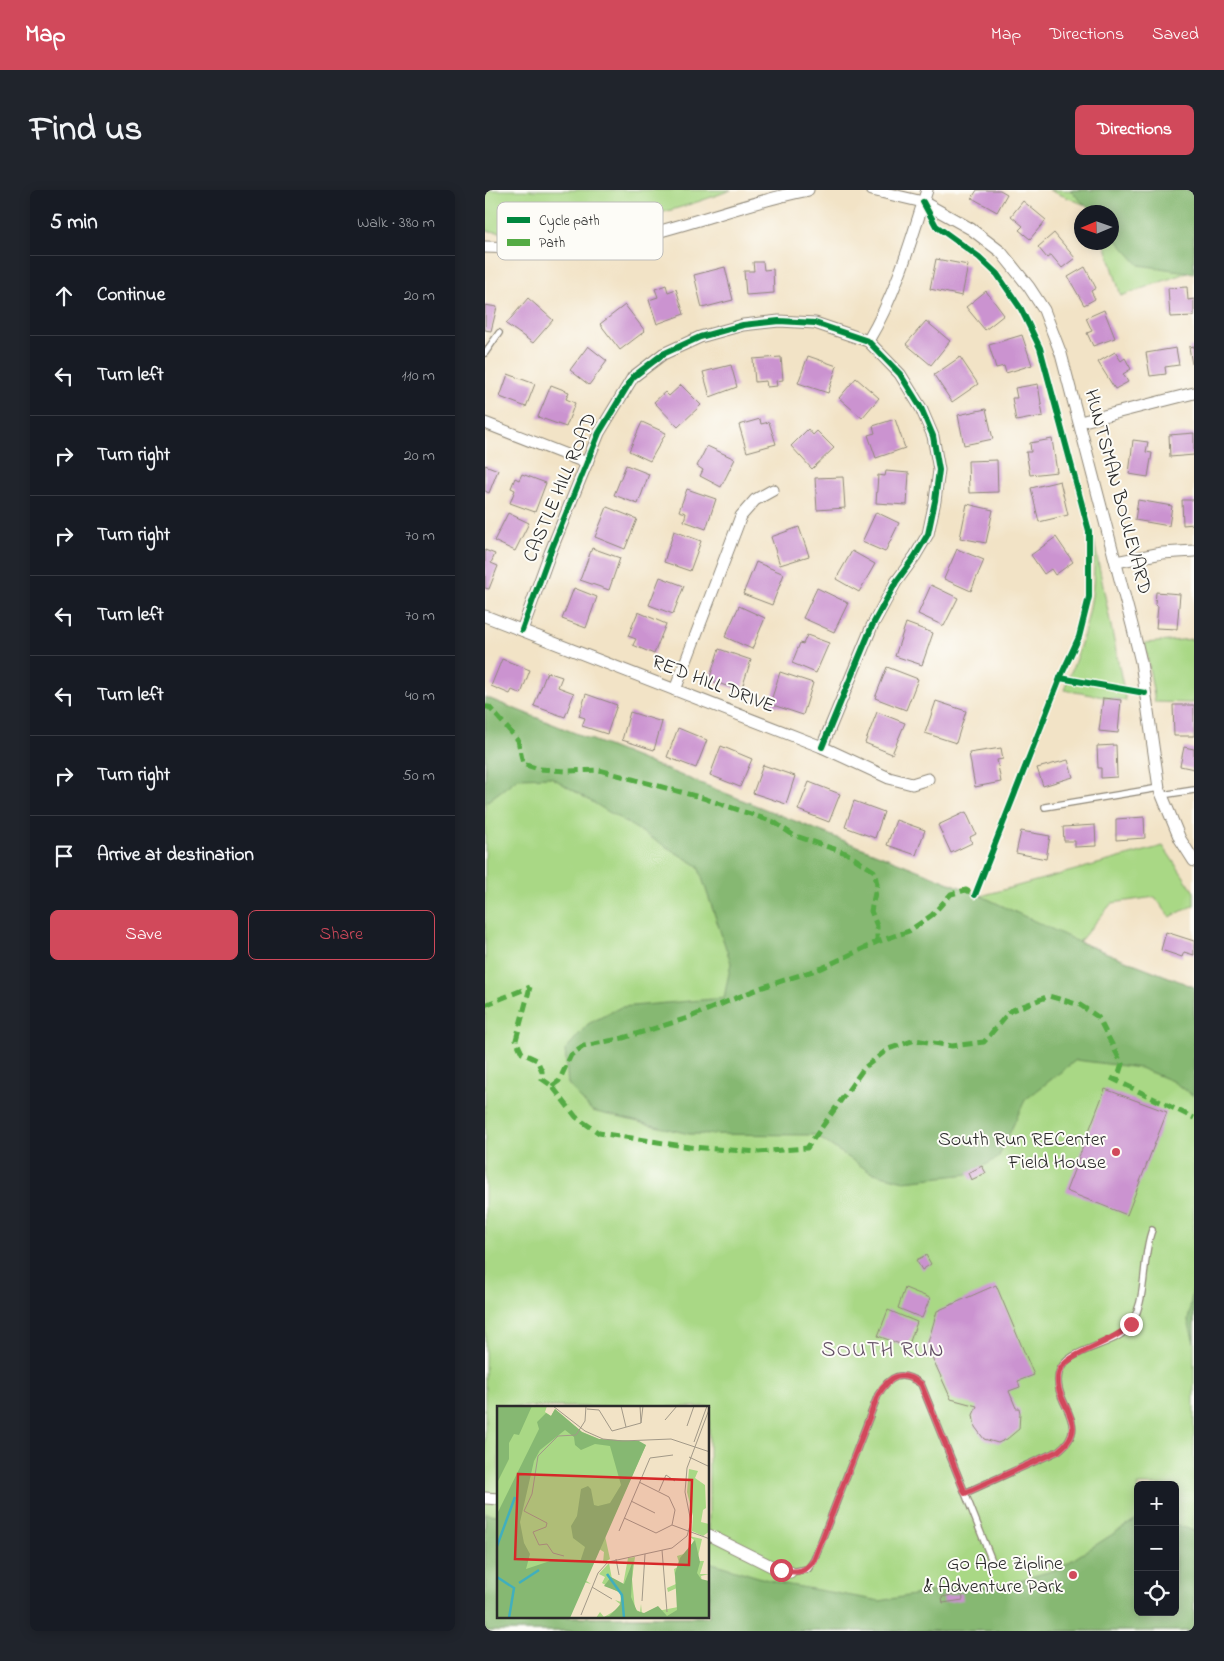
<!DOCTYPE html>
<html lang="en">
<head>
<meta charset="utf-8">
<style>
  body { margin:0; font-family:"Indie Flower",sans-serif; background:#20242c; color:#f1f3f6 }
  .controls { position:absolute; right:15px; bottom:15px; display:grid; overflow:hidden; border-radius:8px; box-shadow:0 2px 12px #0003 }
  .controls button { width:45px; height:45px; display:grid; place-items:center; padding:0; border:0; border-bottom:1px solid #363941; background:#171b24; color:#f1f3f6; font:25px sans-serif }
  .compass { position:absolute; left:589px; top:15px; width:45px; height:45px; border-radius:50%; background:#171b24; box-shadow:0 2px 12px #0003; rotate:268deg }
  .stop { position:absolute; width:15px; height:15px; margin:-11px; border:4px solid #d1495b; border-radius:50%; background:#fff }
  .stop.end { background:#d1495b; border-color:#fff; box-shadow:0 1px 5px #0008 }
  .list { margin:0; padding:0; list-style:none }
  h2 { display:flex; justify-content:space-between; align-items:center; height:65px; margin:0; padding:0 20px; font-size:21px }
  h2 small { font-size:16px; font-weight:400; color:#9ea1a6 }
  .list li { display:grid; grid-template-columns:32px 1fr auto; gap:15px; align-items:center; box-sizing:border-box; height:80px; padding:0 20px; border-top:1px solid #363941 }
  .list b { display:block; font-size:19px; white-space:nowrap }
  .list em { font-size:16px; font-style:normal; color:#9ea1a6 }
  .actions { display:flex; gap:10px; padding:15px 20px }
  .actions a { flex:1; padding:11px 0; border:1px solid #d1495b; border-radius:8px; text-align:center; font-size:18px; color:#d1495b }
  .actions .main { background:#d1495b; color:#fff }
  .icon { flex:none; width:28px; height:28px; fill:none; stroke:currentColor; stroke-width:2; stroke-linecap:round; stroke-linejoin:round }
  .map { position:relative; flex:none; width:709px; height:1441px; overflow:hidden; border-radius:8px }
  header { display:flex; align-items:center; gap:30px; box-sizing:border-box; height:70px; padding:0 25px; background:#d1495b; color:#fff }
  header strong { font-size:24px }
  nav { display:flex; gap:28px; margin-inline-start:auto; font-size:18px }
  .intro { display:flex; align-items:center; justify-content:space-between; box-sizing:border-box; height:120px; padding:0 30px }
  h1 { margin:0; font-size:35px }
  .button { padding:12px 22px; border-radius:8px; background:#d1495b; color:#fff; font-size:18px; font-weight:700 }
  main { display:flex; gap:30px; padding:0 30px }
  aside { flex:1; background:#171b24; border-radius:8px; box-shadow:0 2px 12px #0003 }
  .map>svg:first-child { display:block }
</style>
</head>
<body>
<header>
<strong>Map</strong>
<nav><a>Map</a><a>Directions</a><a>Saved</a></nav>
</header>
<div class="intro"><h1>Find us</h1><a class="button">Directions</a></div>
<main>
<aside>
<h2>5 min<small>Walk · 380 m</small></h2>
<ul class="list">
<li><svg class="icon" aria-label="ahead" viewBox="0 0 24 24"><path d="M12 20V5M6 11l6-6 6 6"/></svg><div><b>Continue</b></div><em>20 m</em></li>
<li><svg class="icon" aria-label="left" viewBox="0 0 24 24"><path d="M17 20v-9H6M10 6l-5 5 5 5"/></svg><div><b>Turn left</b></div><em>110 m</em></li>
<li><svg class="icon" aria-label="right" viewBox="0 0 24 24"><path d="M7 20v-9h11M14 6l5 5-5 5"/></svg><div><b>Turn right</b></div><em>20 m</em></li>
<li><svg class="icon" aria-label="right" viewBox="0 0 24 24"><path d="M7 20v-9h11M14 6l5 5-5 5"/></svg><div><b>Turn right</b></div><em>70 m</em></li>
<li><svg class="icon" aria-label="left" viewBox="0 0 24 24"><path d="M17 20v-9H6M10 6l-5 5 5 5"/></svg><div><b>Turn left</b></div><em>70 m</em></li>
<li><svg class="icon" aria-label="left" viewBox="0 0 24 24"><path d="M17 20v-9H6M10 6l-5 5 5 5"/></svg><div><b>Turn left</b></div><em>40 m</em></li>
<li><svg class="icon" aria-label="right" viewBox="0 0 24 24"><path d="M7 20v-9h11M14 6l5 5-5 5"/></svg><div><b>Turn right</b></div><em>50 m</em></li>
<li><svg class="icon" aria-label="arrive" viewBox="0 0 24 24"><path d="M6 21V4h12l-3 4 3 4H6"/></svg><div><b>Arrive at destination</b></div></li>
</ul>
<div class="actions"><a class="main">Save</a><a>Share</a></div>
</aside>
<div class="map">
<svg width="709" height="1441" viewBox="0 0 709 1441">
  <rect width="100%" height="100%" fill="#fdfcf7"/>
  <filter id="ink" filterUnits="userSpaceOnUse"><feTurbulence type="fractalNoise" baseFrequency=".02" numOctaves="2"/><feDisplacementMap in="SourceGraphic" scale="10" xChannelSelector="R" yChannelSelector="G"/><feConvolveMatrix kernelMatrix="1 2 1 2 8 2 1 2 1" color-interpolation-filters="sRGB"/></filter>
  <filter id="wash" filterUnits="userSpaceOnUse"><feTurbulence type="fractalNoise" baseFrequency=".0096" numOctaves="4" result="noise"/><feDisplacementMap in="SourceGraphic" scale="20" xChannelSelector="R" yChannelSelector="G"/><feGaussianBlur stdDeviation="1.12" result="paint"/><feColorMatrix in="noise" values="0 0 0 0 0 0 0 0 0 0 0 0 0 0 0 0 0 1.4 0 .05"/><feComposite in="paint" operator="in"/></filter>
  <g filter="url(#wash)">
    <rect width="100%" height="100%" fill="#f2e3c6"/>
    <g fill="#a9d885" stroke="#6a8258" fill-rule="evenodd">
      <path d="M0 0H246C167 30 85 48 0 41Z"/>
      <path d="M564 0H709V80L636 106 620 53 626 52V22L610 19Z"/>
      <path d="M609 351 641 511 579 500C601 445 611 411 609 351Z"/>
      <path d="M709 449V513L670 512 660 453Z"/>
      <path d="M0 507 496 706 678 656 709 702V715L685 727 670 707 627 713 594 752 709 797V1441H0ZM14 1217H224V1427H14ZM653 1295H690V1422H653Z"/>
    </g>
    <g fill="#86b872" stroke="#58724e">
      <path d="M585 0H709V83L654 75 627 45 626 22H607Z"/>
      <path d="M0 507 490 703 594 752 709 797V906L687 891 655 878 591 870 540 910 513 968 484 984 419 991 385 982 330 945 204 944 107 921 83 894 80 860 103 834 136 817 239 808 246 773 213 676 66 587 33 588 0 613Z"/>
      <path d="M709 1091V1152L703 1131Z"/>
      <path d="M0 1324 14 1325V1427H224V1372L293 1393 395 1411 489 1394 505 1399 573 1379 653 1328V1422H690V1334L709 1341V1441H0Z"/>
    </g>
    <g id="blocks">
      <g fill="#cb93d0">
        <path d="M492 0H515L522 4 512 22 487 8Z"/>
        <path d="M538 11 561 30 545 49 534 40 538 36 526 26Z"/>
        <path d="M569 43 590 68 577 78 566 65 562 68 553 57Z"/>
        <path d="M451 69 483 75 477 106 445 99Z"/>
        <path d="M268 72H278L279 80 288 79 289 103 261 105 259 81H269Z"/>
        <path d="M240 77 248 110 217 118 209 85Z"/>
        <path d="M600 77 611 98 606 101 610 109 599 115 583 87Z"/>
        <path d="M181 95 183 102 191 99 199 124 172 134 164 110 173 107 170 99Z"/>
        <path d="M702 97 703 110 709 109V126L685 127 683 98Z"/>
        <path d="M501 101 519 125 500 140 481 117Z"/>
        <path d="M43 108 68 130 48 153 21 134Z"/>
        <path d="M0 115 12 117 6 141 0 140Z"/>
        <path d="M140 115 160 141 135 160 115 134Z"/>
        <path d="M619 120 630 148 608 156 602 143 607 141 601 128Z"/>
        <path d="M441 131 465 151 446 175 421 154Z"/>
        <path d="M537 145 547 175 521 183 519 176 511 178 504 155Z"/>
        <path d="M103 156 122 171 104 195 85 180Z"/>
        <path d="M709 156V174H707L704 157Z"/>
        <path d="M691 158 694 175 680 177 681 184 665 186 661 163Z"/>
        <path d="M630 162 636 171 640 168 646 179 638 184 643 192 630 199 613 172Z"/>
        <path d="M323 166 352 176 343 203 313 193Z"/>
        <path d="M296 167 298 190 291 191 292 196 282 197 281 191 270 192 268 169Z"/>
        <path d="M475 167 493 194 467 212 449 185Z"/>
        <path d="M246 175 252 197 225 207 218 182Z"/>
        <path d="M23 184 50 194 41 217 15 207Z"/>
        <path d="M371 188 394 208 377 228 354 208Z"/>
        <path d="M553 194 558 226 531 231 527 208H532L530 198Z"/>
        <path d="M66 195 84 202 81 209 90 213 81 237 53 227Z"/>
        <path d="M196 195 216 215 193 237 169 212 180 202 184 206Z"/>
        <path d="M501 219 508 249 479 255 473 225Z"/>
        <path d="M275 229 276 234 284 232 291 254 262 262 254 235Z"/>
        <path d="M410 229 420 258 391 268 383 245 390 243 388 236Z"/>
        <path d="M157 232 181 243 165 271 144 261Z"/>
        <path d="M323 239 328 245 332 241 349 258 327 279 306 256Z"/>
        <path d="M709 243V265L685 267 684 245Z"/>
        <path d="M567 249 572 282 545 285 541 262H546L545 253Z"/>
        <path d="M648 250 663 252 661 262 667 263 663 287 644 284Z"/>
        <path d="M222 256 250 269 236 297 215 286 218 280 212 276Z"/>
        <path d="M512 270 513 302 484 303 483 271Z"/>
        <path d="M0 275 13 280 4 303 0 301Z"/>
        <path d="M141 275 164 284 153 314 129 305Z"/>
        <path d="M401 281 424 283 422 315 391 313 393 285 400 286Z"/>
        <path d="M37 284 61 293 50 322 25 313 30 300 26 298 30 288 34 290Z"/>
        <path d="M358 287 360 318 332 320 330 288Z"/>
        <path d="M575 291 583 325 554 332 546 298Z"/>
        <path d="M202 299 231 309 221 339 199 331 201 323 194 321Z"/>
        <path d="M653 310 687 316 684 336 650 330Z"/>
        <path d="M697 310H709V334L698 335Z"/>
        <path d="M482 314 508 320 501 353 475 348Z"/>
        <path d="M122 317 152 329 140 359 110 347Z"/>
        <path d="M391 322 414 333 400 362 377 352Z"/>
        <path d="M23 323 44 333 30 361 9 351Z"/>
        <path d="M314 337 324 366 295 375 286 347Z"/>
        <path d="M189 341 216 351 205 381 179 372Z"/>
        <path d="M571 347 588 372 570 385 566 379 559 384 546 365Z"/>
        <path d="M107 358 135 368 124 400 95 390Z"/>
        <path d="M472 359 499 370 486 401 459 389Z"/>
        <path d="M0 360 10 364 6 373 13 376 4 399 0 398Z"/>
        <path d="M367 361 390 374 374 402 351 389Z"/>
        <path d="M271 372 299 384 287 415 258 404Z"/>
        <path d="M175 387 199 396 188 424 164 415Z"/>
        <path d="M446 395 473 408 459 436 433 424Z"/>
        <path d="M89 398 112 407 101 438 77 429Z"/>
        <path d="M332 398 363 413 349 442 318 428Z"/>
        <path d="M671 402 695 404 692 439 671 438 673 416 670 415Z"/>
        <path d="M254 416 280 428 267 459 240 447Z"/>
        <path d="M153 422 181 434 169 464 148 455 151 449 143 446Z"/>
        <path d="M421 433 448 443 437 475 410 466Z"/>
        <path d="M322 445 344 453 331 483 307 473 315 453 318 454Z"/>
        <path d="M234 459 266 470 256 501 224 490Z"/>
        <path d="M17 469 45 480 36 504 27 500 25 504 6 496Z"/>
        <path d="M402 477 433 489 421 520 390 508Z"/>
        <path d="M62 482 77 487 73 497 89 503 80 527 49 516Z"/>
        <path d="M295 482 328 493 318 525 285 514Z"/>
        <path d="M101 504 132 515 122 544 97 536 100 528 94 526Z"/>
        <path d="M618 508 636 510 633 543 614 541Z"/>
        <path d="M451 511 481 521 471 553 440 543Z"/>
        <path d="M688 515H709V546H689Z"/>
        <path d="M145 522 177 532 169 560 137 550Z"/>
        <path d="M392 522 420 533 407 564 380 553Z"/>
        <path d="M193 538 222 550 211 578 182 567Z"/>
        <path d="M631 555 632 587 616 588V578H613L612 556Z"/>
        <path d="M236 556 267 569 255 597 225 585Z"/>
        <path d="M699 557 709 559V579L695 576Z"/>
        <path d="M516 558 518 569 512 570 516 592 490 597 484 563Z"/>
        <path d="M583 570 588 587 558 596 552 578Z"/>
        <path d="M278 575 310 586 301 614 268 603Z"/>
        <path d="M324 592 355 604 344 632 313 620Z"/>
        <path d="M369 611 399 622 390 648 360 637Z"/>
        <path d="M481 622 491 644 485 647 487 653 466 663 453 635Z"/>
        <path d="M659 627 660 648 631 650V629Z"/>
        <path d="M411 630 440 640 431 665 402 655Z"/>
        <path d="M610 635 611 656 590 657V651H579L578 637Z"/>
        <path d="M536 641 565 646 561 669 531 663Z"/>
        <path d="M681 742 709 751V765L699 762 697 767 676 760Z"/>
        <path d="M620 899 682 922 642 1025 581 1001Z"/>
        <path d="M497 976 501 983 486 990 483 983Z"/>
        <path d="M441 1065 446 1074 437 1080 431 1070Z"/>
        <path d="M511 1095 549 1185 533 1191 535 1197 524 1201 531 1218H534L535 1223 534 1239 522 1249 513 1253 499 1249 490 1237 488 1225 492 1216 466 1209 442 1156 452 1121Z"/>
        <path d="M420 1098 445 1108 437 1128 413 1118Z"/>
        <path d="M403 1120 432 1132 423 1157 393 1146Z"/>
        <path d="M477 1403 478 1410 458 1413 457 1407Z"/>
      </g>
    </g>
  </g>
  <g filter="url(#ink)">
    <use href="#blocks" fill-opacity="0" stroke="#8e8778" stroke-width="1"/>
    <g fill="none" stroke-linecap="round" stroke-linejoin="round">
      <defs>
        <g id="lane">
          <path d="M0 163 14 143"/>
          <path d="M677 605 709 600"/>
          <path d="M560 617 674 598"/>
          <path d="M480 1303 507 1371"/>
          <path d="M305 1382 323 1379 329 1370 393 1205C405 1185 416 1180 436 1194L480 1303 573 1261C609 1234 566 1213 574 1183 580 1159 624 1157 640 1141 665 1115 655 1071 667 1040"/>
        </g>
        <g id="street">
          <path d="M387 0 438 12 486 39 516 62 544 97 559 120 576 164 647 435 656 472 674 598 695 649 709 671"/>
          <path d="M0 57C48 59 96 59 144 49 204 36 262 12 323 0"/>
          <path d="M383 151C411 104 426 51 442 0"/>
          <path d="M595 232 709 203"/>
          <path d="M0 233 102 273"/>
          <path d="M631 372 677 363 709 361"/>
          <path d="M0 426 337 557 404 588 427 594 443 589"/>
          <path d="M37 440 65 363 114 243 148 187 178 164 215 147 258 135 294 131 330 133 383 151 415 184 436 218 448 246 454 280 450 311 443 344 430 366 411 392 387 436 337 557"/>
          <path d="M190 500 256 326 270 310 288 300"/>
          <path d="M0 1308 14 1309"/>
          <path d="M224 1345 286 1376 305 1382"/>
        </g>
      </defs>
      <use href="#lane" stroke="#8e8778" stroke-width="8"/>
      <use href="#street" stroke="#8e8778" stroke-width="13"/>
      <use href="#lane" stroke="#fff" stroke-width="5.5"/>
      <use href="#street" stroke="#fff" stroke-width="11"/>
      <g stroke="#54ab44" stroke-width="5" stroke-dasharray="10 5" stroke-linecap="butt">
        <path d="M0 517H4L33 550 38 574 54 579 81 581 114 580 218 608 289 632 308 645 361 663 389 681 392 694 386 721 392 736V752"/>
        <path d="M45 797 31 850 37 863 52 870 57 881V889L67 896 91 927 114 943 205 957 273 962 322 958 379 878 403 859 430 850 467 856 499 852 525 821 564 806 595 815 613 827 637 874 632 890"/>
        <path d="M0 815 45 797"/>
        <path d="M626 888 709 928"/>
        <path d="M67 896 74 891 86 865 99 856 138 848 203 828 275 798 337 778 392 752 424 741 447 725 466 704 481 700 490 705"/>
      </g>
      <defs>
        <g id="cycleway">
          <path d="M438 12 451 36 494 67 512 84 536 119 555 158 604 341V407L594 447 575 488 660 503"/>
          <path d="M37 440 65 363 114 243 148 187 178 164 215 147 258 135 294 131 330 133 383 151 415 184 436 218 448 246 454 280 450 311 443 344 430 366 411 392 387 436 337 557"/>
          <path d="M490 705 575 488"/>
        </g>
      </defs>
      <use href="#cycleway" stroke="#fdfcf7" stroke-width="9"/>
      <use href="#cycleway" stroke="#00873e" stroke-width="6"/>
    </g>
  </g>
  <g fill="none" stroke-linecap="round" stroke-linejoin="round" filter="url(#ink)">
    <path stroke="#d1495b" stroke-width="6" d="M296 1380C312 1383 320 1383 329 1370L393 1205C405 1185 416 1180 436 1194L480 1303 573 1261C610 1233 565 1213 574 1182 580 1163 629 1153 646 1134"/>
  </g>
  <g fill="#d1495b" stroke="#fdfcf7" stroke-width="2">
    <circle cx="631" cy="962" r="5"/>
    <circle cx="588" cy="1385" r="5"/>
  </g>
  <g text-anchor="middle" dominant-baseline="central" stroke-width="4" stroke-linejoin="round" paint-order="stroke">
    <g font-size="20" fill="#2b2b2b" stroke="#fdfcf7">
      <text transform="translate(76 298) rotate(-67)">CASTLE HILL ROAD</text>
      <text transform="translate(632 302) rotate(75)">HUNTSMAN BOULEVARD</text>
      <text transform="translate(228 495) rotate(21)">RED HILL DRIVE</text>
    </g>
    <g font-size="20" fill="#2b2b2b" stroke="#fdfcf7" text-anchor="end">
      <text x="621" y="950">South Run RECenter<tspan x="621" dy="23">Field House</tspan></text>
      <text x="578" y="1374">Go Ape Zipline<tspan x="578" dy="23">&amp; Adventure Park</tspan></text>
    </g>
    <g font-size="22" letter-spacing="1" fill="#634f65" stroke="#fdfcf7">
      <text x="398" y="1161">SOUTH RUN</text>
    </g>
  </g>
  <g transform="translate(12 1216)">
    <rect width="212" height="212" fill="#f2e3c6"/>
    <path d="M0 0H50L48 6 54 10 58 3 85 26 102 33 149 39 108 130 113 153 106 157 107 146 102 143 88 174 94 178 87 176 71 212H0ZM192 63 201 65 198 72 208 79 209 102 206 104 204 116 212 118 213 125 206 130 195 125 196 110 190 86ZM192 130 205 133 200 155H207L203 168H212L204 170 212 212H99L103 206 107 211 119 204 123 198 118 194 124 196 123 187 105 177 108 171 102 168 112 157 115 173 120 178 126 179 131 152 138 151 135 173 138 203 143 206 144 198 145 208 181 201 180 182 171 186 170 182 179 178 177 163 183 160 180 150 190 147 197 134Z" fill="#a9d885"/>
    <path d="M0 0H35L22 29 17 28 12 37V53L0 77ZM58 3 85 26 102 33 142 35 149 39 73 212H0V108L42 23 40 16 49 7 54 10ZM68 24 77 31 78 39 84 44 98 38 113 40 124 79 113 97 101 100 97 99 94 83 91 80 84 83 80 110 74 120 76 132 88 141 83 156 56 154 29 163 33 148 27 137 23 116 37 55 43 44ZM198 134 203 156 200 167 204 173 212 175V212H100L112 210 123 199 125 187 107 180 114 171 127 178 136 155 134 191 140 205 147 207 161 200 170 210 180 204 178 167 183 152Z" fill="#86b872" fill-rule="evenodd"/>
    <path fill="none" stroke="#41afbd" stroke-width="2.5" d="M0 140 18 91M110 168 125 189 127 212M0 171 17 182 12 212M22 177 42 164"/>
    <path fill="none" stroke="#a29988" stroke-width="1" d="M56 0 88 25 106 33 125 35 174 33 213 46M124 0 129 21M143 0 144 17M90 3 102 4 115 25 144 17M168 14 180 0M144 17 146 0M190 20 197 0M197 36 210 0M192 51 213 61M162 85 169 69 178 75M134 95 158 107M127 112 159 127 175 119 178 104 172 91 142 76M175 119 213 133M122 125 153 52 176 49M165 144 170 206M67 150 56 147 50 138 42 139 36 126 49 121 50 117 27 105 35 88 41 50 61 30 79 29 88 15 89 0M119 153 122 169M95 181 115 193M145 195 148 148M84 209 101 167 111 156 175 142 190 130 194 116 188 86 190 62 213 1"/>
    <path fill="#d62828" fill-opacity="0.15" stroke="#d62828" stroke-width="2.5" d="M21 68 195 74 192 159 18 153Z"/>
    <rect width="212" height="212" fill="none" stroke="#2b2b2b" stroke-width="2.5"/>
  </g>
  <rect x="12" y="12" width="166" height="58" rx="8" fill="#fdfcf7" stroke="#bebdba" stroke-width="1"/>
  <rect x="22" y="27" width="23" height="6" fill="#00873e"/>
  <rect x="22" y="49" width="23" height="7" fill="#54ab44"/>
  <g font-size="14" fill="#2b2b2b">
    <text x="54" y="35">Cycle path</text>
    <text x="54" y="57">Path</text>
  </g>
</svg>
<div class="controls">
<button>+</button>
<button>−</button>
<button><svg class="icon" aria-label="locate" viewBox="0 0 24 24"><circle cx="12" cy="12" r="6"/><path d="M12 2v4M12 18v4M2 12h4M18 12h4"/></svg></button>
</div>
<svg class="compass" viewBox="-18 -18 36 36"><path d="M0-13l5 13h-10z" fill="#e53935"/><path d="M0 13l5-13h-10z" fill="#9ea1a6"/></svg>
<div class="stop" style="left:296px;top:1380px"></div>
<div class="stop end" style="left:646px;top:1134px"></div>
</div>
</main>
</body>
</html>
